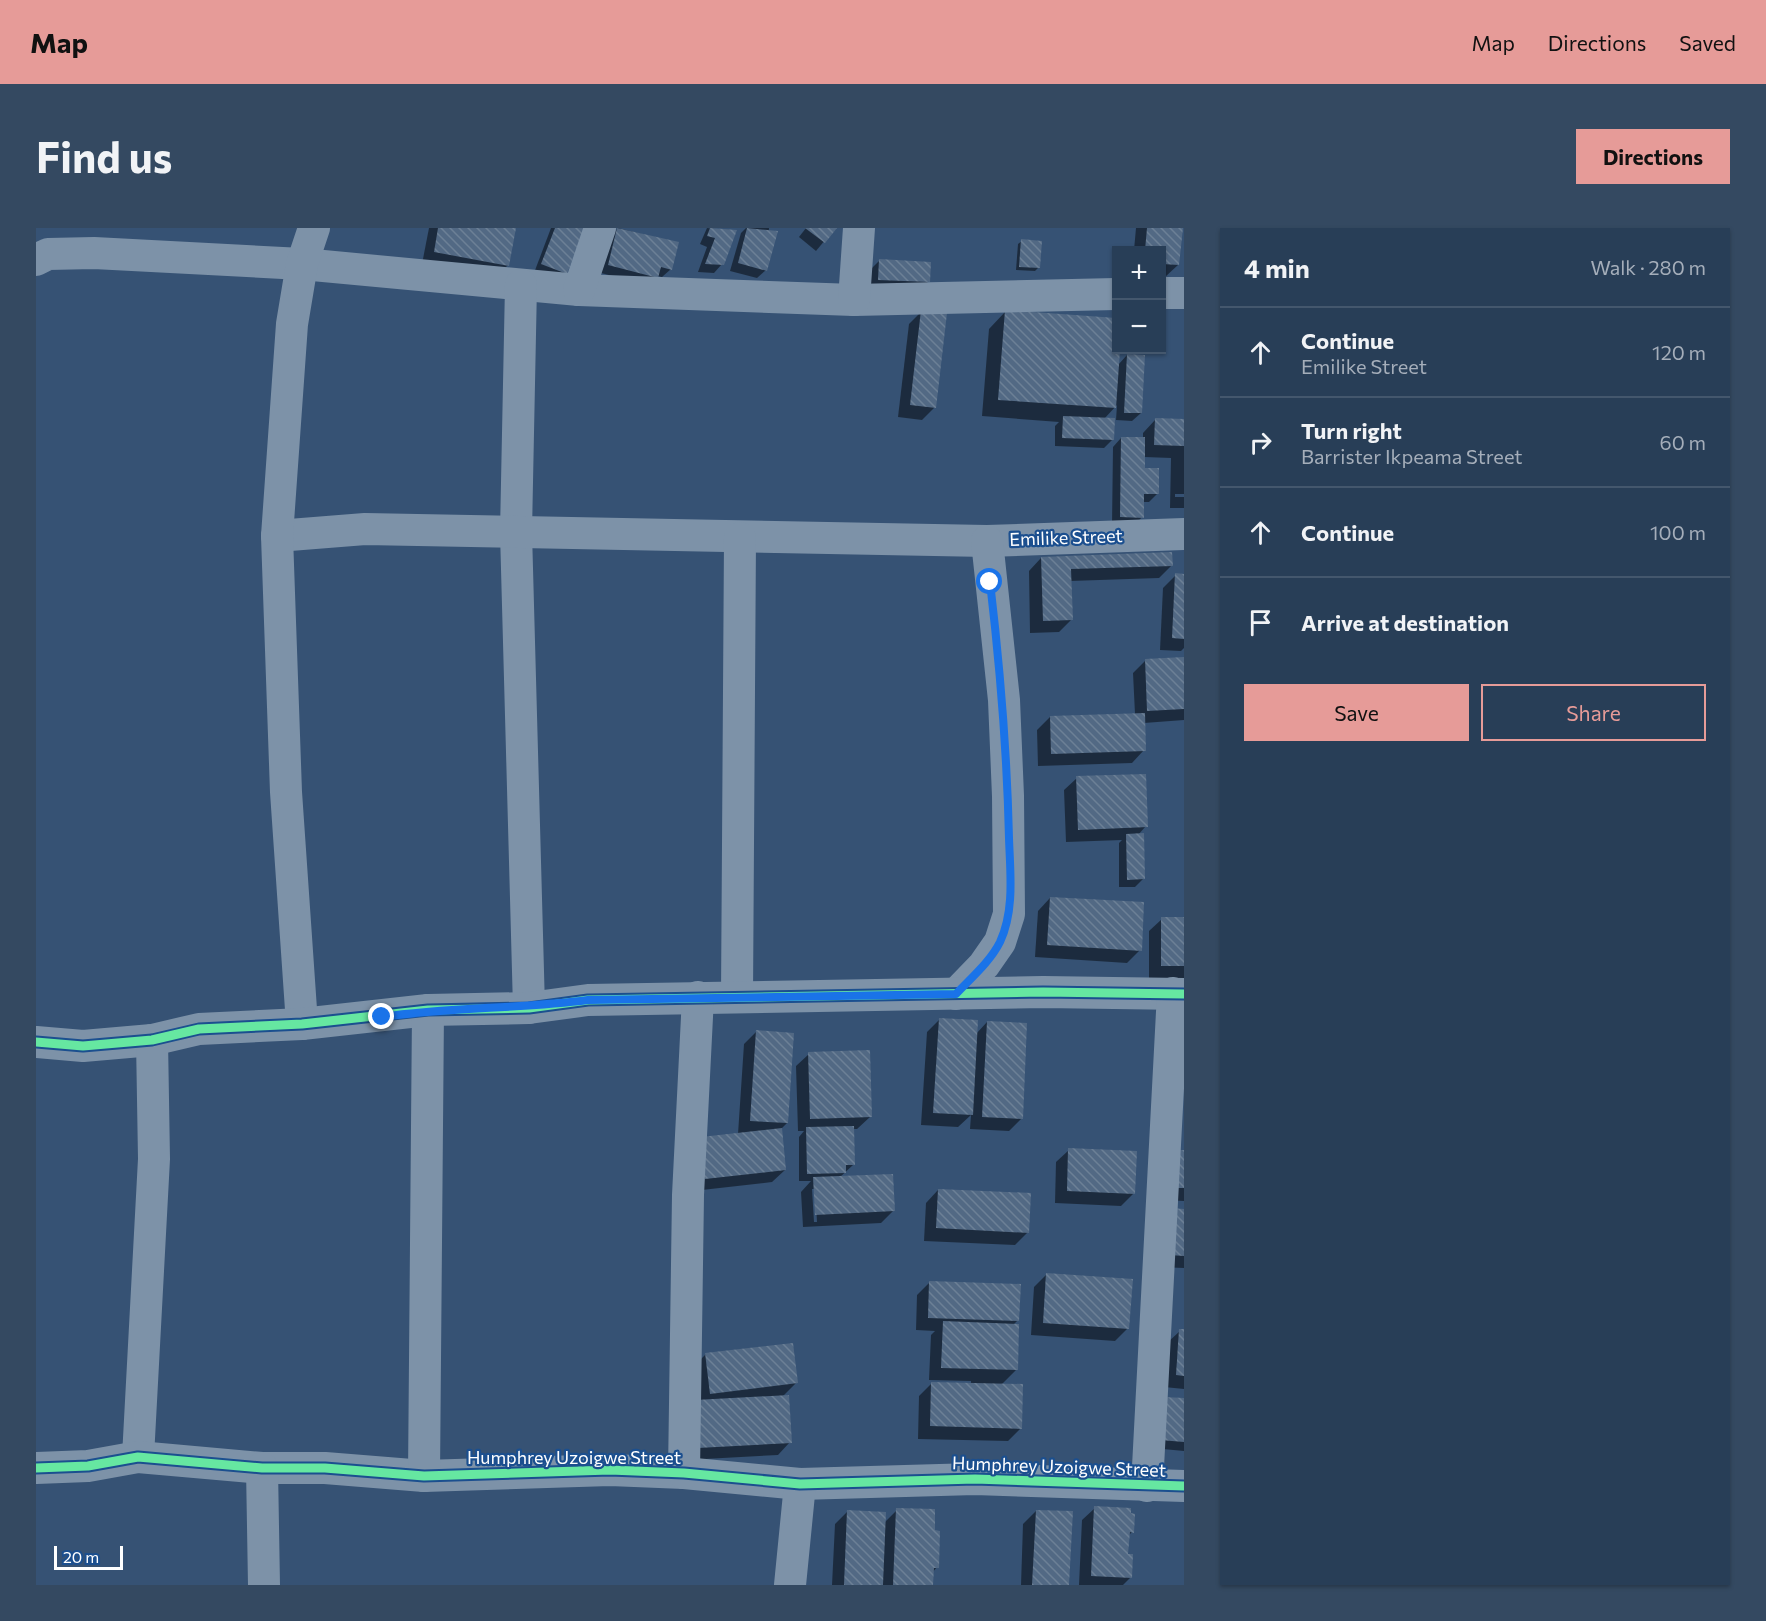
<!DOCTYPE html>
<html lang="en">
<head>
<meta charset="utf-8">
<style>
  body { margin:0; font-family:Commissioner,sans-serif; background:#344961; color:#f1f3f6 }
  .controls { position:absolute; right:18px; top:18px; display:grid; overflow:hidden; border-radius:0px; box-shadow:0 2px 4px #0004 }
  .controls button { width:54px; height:54px; display:grid; place-items:center; padding:0; border:0; border-bottom:2px solid #44576d; background:#283e57; color:#f1f3f6; font:30px sans-serif }
  .scale { position:absolute; left:18px; bottom:15px; width:69px; box-sizing:border-box; padding-left:6px; border:3px solid #fff; border-top:0; font-size:16px; line-height:21px; white-space:nowrap; color:#fff; -webkit-text-stroke:4px #1b4f8f; paint-order:stroke }
  .stop { position:absolute; width:18px; height:18px; margin:-14px; border:4px solid #1a73e8; border-radius:50%; background:#fff }
  .stop.end { background:#1a73e8; border-color:#fff; box-shadow:0 2px 6px #0008 }
  .list { margin:0; padding:0; list-style:none }
  h2 { display:flex; justify-content:space-between; align-items:center; height:78px; margin:0; padding:0 24px; font-size:26px }
  h2 small { font-size:20px; font-weight:400; color:#a5aeba }
  .list li { display:grid; grid-template-columns:39px 1fr auto; gap:18px; align-items:center; box-sizing:border-box; height:90px; padding:0 24px; border-top:2px solid #44576d }
  .list b { display:block; font-size:22px; white-space:nowrap }
  .list p { margin:0; font-size:20px; white-space:nowrap; color:#a5aeba }
  .list em { font-size:20px; font-style:normal; color:#a5aeba }
  .actions { display:flex; gap:12px; padding:18px 24px }
  .actions a { flex:1; padding:14px 0; border:2px solid #e69b98; border-radius:0px; text-align:center; font-size:21px; color:#e69b98 }
  .actions .main { background:#e69b98; color:#111 }
  .icon { flex:none; width:33px; height:33px; fill:none; stroke:currentColor; stroke-width:2; stroke-linecap:round; stroke-linejoin:round }
  .map { position:relative; flex:none; width:1148px; height:1357px; overflow:hidden; border-radius:0px }
  header { display:flex; align-items:center; gap:36px; box-sizing:border-box; height:84px; padding:0 30px; background:#e69b98; color:#111 }
  header strong { font-size:28px }
  nav { display:flex; gap:33px; margin-inline-start:auto; font-size:21px }
  .intro { display:flex; align-items:center; justify-content:space-between; box-sizing:border-box; height:144px; padding:0 36px }
  h1 { margin:0; font-size:42px }
  .button { padding:15px 27px; border-radius:0px; background:#e69b98; color:#111; font-size:21px; font-weight:700 }
  main { display:flex; gap:36px; padding:0 36px }
  aside { flex:1; background:#283e57; border-radius:0px; box-shadow:0 2px 4px #0004 }
  .map>svg:first-child { display:block }
</style>
</head>
<body>
<header>
<strong>Map</strong>
<nav><a>Map</a><a>Directions</a><a>Saved</a></nav>
</header>
<div class="intro"><h1>Find us</h1><a class="button">Directions</a></div>
<main>
<div class="map">
<svg width="1148" height="1357" viewBox="0 0 1148 1357">
  <defs>
    <pattern id="building-back-hatch" width="6" height="6" patternUnits="userSpaceOnUse" patternTransform="scale(1.5)"><rect width="6" height="6" fill="#526984"/><path d="M-1 5l2 2M0 0l6 6M5-1l2 2" fill="none" stroke="#6c8096"/></pattern>
  </defs>
  <rect width="100%" height="100%" fill="#365274"/>
  <g fill="#0007" fill-rule="evenodd">
    <path d="M393 0H479L472 37 459 50 386 36Z"/>
    <path d="M515 0H548L530 46 498 45Z"/>
    <path d="M582 0 641 15 635 41 626 49 621 48 612 57 565 45 574 8Z"/>
    <path d="M671 0 699 3 686 36 678 45 662 44 671 19 664 16Z"/>
    <path d="M710 0H733L730 42 721 50 694 43 705 5Z"/>
    <path d="M770 0H799L780 23 763 9Z"/>
    <path d="M1100 0H1145L1142 37 1129 49H1126V22H1098Z"/>
    <path d="M986 13 1003 39 999 43 980 42 982 16Z"/>
    <path d="M843 33 892 54 884 62 834 59 835 41Z"/>
    <path d="M886 83 899 179 886 192 862 189 873 96Z"/>
    <path d="M969 84 1080 92 1082 137 1091 127 1105 185 1096 193 1080 192 1081 177 1068 191 1077 211 1068 220 1019 218V198L1023 194 946 188 953 101Z"/>
    <path d="M1119 192 1148 193V266H1139V269H1148V280H1134L1135 230 1108 229V241L1121 266 1113 274H1107L1106 289 1098 298 1076 297 1077 219 1085 210 1107 211V205Z"/>
    <path d="M1005 330 1136 337 1123 350 1034 353 1035 392 1023 404 994 405 993 343Z"/>
    <path d="M1140 347H1148V420L1145 423 1124 422 1127 360Z"/>
    <path d="M1148 431V492L1108 495V522L1096 535 1002 538 1001 502 1014 489 1099 486 1097 445 1109 433Z"/>
    <path d="M1041 550 1110 598 1102 607 1107 651 1099 659H1083V615L1086 612 1030 614 1028 562Z"/>
    <path d="M1014 670 1104 722 1091 735 999 729 1002 683Z"/>
    <path d="M1126 691H1148V751L1113 750V703Z"/>
    <path d="M904 791 940 806 951 794 986 890 973 903 934 901 935 887 922 899 885 897 891 804Z"/>
    <path d="M720 804 751 895 745 901 749 942 736 954 657 963 702 906 708 816Z"/>
    <path d="M773 826 834 889 821 901H817V937L803 950 858 982 845 995 767 999 765 964 775 953H763V909L768 903H762L760 838ZM776 961H779L781 994H778Z"/>
    <path d="M1033 922 1098 965 1085 978 1019 975 1020 934Z"/>
    <path d="M1148 923V973L1128 972Z"/>
    <path d="M902 962 992 1004 979 1017 888 1013 890 975Z"/>
    <path d="M1148 982V1040L1121 1039Z"/>
    <path d="M1011 1046 1092 1100 1079 1113 995 1107 998 1059Z"/>
    <path d="M894 1054 982 1092 977 1097 980 1142 965 1157 985 1200 972 1213 882 1211 883 1168 896 1155 935 1156V1153L893 1152 895 1107 899 1103 880 1102 881 1067Z"/>
    <path d="M1144 1103H1148V1161L1128 1159 1131 1115Z"/>
    <path d="M670 1126 760 1155 747 1168 754 1214 742 1227 650 1232 657 1139Z"/>
    <path d="M1148 1172V1223L1116 1220Z"/>
    <path d="M1059 1280 1093 1287 1096 1304 1092 1308 1091 1327 1095 1349 1087 1357H1043L1046 1292Z"/>
    <path d="M861 1282 901 1339 896 1345 895 1357H796L799 1296 811 1284 848 1295Z"/>
    <path d="M1000 1283 1035 1285 1032 1357H985L987 1296Z"/>
  </g>
  <g fill="url(#building-back-hatch)">
    <path d="M402 0H480L473 38 398 24Z"/>
    <path d="M519 0H549L531 46 505 36Z"/>
    <path d="M581 0 643 14 636 42 625 39 622 50 572 37Z"/>
    <path d="M674 0 701 2 688 37 669 36 679 10 671 8Z"/>
    <path d="M711 0 742 3 731 43 702 35Z"/>
    <path d="M769 0H801L789 15Z"/>
    <path d="M1111 0H1147L1143 37 1126 36V22H1109Z"/>
    <path d="M985 11 1006 13 1004 40 983 39Z"/>
    <path d="M843 31 895 34 894 54 842 52Z"/>
    <path d="M885 82 911 85 900 180 874 177Z"/>
    <path d="M969 82 1080 90V122H1084L1080 180 962 172Z"/>
    <path d="M1091 126 1109 127 1106 185H1088Z"/>
    <path d="M1027 188 1079 190 1078 212 1026 210Z"/>
    <path d="M1119 190 1148 191V218L1118 217Z"/>
    <path d="M1085 209H1109V240H1123V266H1108V290L1084 289Z"/>
    <path d="M1136 324 1137 338 1035 341 1037 392 1007 393 1005 329Z"/>
    <path d="M1139 345 1148 346V411L1136 410Z"/>
    <path d="M1148 429V481L1111 483 1109 431Z"/>
    <path d="M1109 485 1110 523 1015 526 1014 488Z"/>
    <path d="M1110 546 1112 599 1042 602 1040 548Z"/>
    <path d="M1108 605 1109 651 1091 652 1090 606Z"/>
    <path d="M1014 669 1108 674 1106 723 1011 717Z"/>
    <rect x="1125" y="689" width="23" height="49"/>
    <path d="M903 790 942 792 937 887 897 885Z"/>
    <path d="M951 793 991 795 987 891 946 889Z"/>
    <path d="M720 802 758 805 752 895 714 893Z"/>
    <path d="M834 822 836 889 774 891 772 824Z"/>
    <path d="M818 898 819 937H810V945L771 946 770 899Z"/>
    <path d="M746 900 750 942 669 951 665 909Z"/>
    <path d="M1032 920 1101 923 1099 966 1031 963Z"/>
    <path d="M1141 922H1148V960H1140Z"/>
    <path d="M857 946 859 983 779 987 777 949Z"/>
    <path d="M902 961 995 965 993 1005 900 1000Z"/>
    <path d="M1135 980 1148 981V1028L1133 1027Z"/>
    <path d="M1010 1045 1097 1051 1093 1101 1007 1095Z"/>
    <path d="M893 1053 985 1056 983 1093 892 1090Z"/>
    <path d="M907 1093 983 1096 982 1142 905 1140Z"/>
    <path d="M1143 1101H1148V1148L1140 1147Z"/>
    <path d="M757 1115 762 1155 674 1166 669 1125Z"/>
    <path d="M895 1154 987 1156 986 1201 894 1198Z"/>
    <path d="M753 1167 756 1215 662 1220 659 1172Z"/>
    <path d="M1128 1169 1148 1170V1214L1124 1212Z"/>
    <path d="M1058 1278 1095 1280V1285L1099 1286 1098 1305 1094 1304 1092 1326H1097L1096 1350 1055 1348Z"/>
    <path d="M860 1280 899 1281V1302L904 1303 903 1340H898L897 1357H857Z"/>
    <path d="M811 1282 850 1284 847 1357H808Z"/>
    <path d="M1000 1282 1037 1283 1033 1357H996Z"/>
  </g>
  <g fill="none" stroke-linecap="round" stroke-linejoin="round">
    <g stroke="#7d92a8" stroke-width="32">
      <path d="M0 32 12 26 58 25 266 36 543 62 818 72 1080 66"/>
      <path d="M485 57 480 304 493 780"/>
      <path d="M543 62 564 0"/>
      <path d="M1126 65H1148"/>
      <path d="M818 72 823 0"/>
      <path d="M241 308 329 301 951 313 1148 306"/>
      <path d="M920 766 948 737 964 714 973 686 972 568 968 472 951 313"/>
      <path d="M701 769 704 310"/>
      <path d="M266 796 250 564 241 308 256 96 266 36 278 0"/>
      <path d="M0 814 47 818 116 812 163 801 266 796 392 782 493 780 552 772 1007 764 1148 766"/>
      <path d="M102 1229 118 931 116 812"/>
      <path d="M0 1240 52 1238 102 1229 226 1240H289L388 1248 574 1242 648 1245 764 1256 939 1251 1148 1258"/>
      <path d="M226 1240 228 1357"/>
      <path d="M648 1245 652 967 662 769"/>
      <path d="M388 1248 392 782"/>
      <path d="M1111 1258 1137 765"/>
      <path d="M754 1357 764 1256"/>
    </g>
    <defs>
      <g id="cycleway">
        <path d="M0 814 47 818 116 812 163 801 266 796 392 782 493 780 552 772 1007 764 1148 766"/>
        <path d="M0 1240 52 1238 102 1229 226 1240H289L388 1248 574 1242 648 1245 764 1256 939 1251 1148 1258"/>
      </g>
    </defs>
    <use href="#cycleway" stroke="#1b4f8f" stroke-width="13"/>
    <use href="#cycleway" stroke="#66e7a1" stroke-width="9"/>
  </g>
  <g fill="none" stroke-linecap="round" stroke-linejoin="round">
    <path stroke="#1a73e8" stroke-width="8" d="M346 789C414 779 483 781 552 772L920 766C935 750 954 734 964 714 979 682 974 643 973 610 971 523 964 439 954 354"/>
  </g>
  <g text-anchor="middle" dominant-baseline="central" stroke-width="4.5" stroke-linejoin="round" paint-order="stroke">
    <g font-size="18" fill="#fff" stroke="#1b4f8f">
      <text transform="translate(1030 309) rotate(-2)">Emilike Street</text>
      <text x="538" y="1229">Humphrey Uzoigwe Street</text>
      <text transform="translate(1023 1238) rotate(2)">Humphrey Uzoigwe Street</text>
    </g>
  </g>
</svg>
<div class="controls">
<button>+</button>
<button>−</button>
</div>
<div class="scale">20 m</div>
<div class="stop" style="left:954px;top:354px"></div>
<div class="stop end" style="left:346px;top:789px"></div>
</div>
<aside>
<h2>4 min<small>Walk · 280 m</small></h2>
<ul class="list">
<li><svg class="icon" aria-label="ahead" viewBox="0 0 24 24"><path d="M12 20V5M6 11l6-6 6 6"/></svg><div><b>Continue</b><p>Emilike Street</p></div><em>120 m</em></li>
<li><svg class="icon" aria-label="right" viewBox="0 0 24 24"><path d="M7 20v-9h11M14 6l5 5-5 5"/></svg><div><b>Turn right</b><p>Barrister Ikpeama Street</p></div><em>60 m</em></li>
<li><svg class="icon" aria-label="ahead" viewBox="0 0 24 24"><path d="M12 20V5M6 11l6-6 6 6"/></svg><div><b>Continue</b></div><em>100 m</em></li>
<li><svg class="icon" aria-label="arrive" viewBox="0 0 24 24"><path d="M6 21V4h12l-3 4 3 4H6"/></svg><div><b>Arrive at destination</b></div></li>
</ul>
<div class="actions"><a class="main">Save</a><a>Share</a></div>
</aside>
</main>
</body>
</html>
